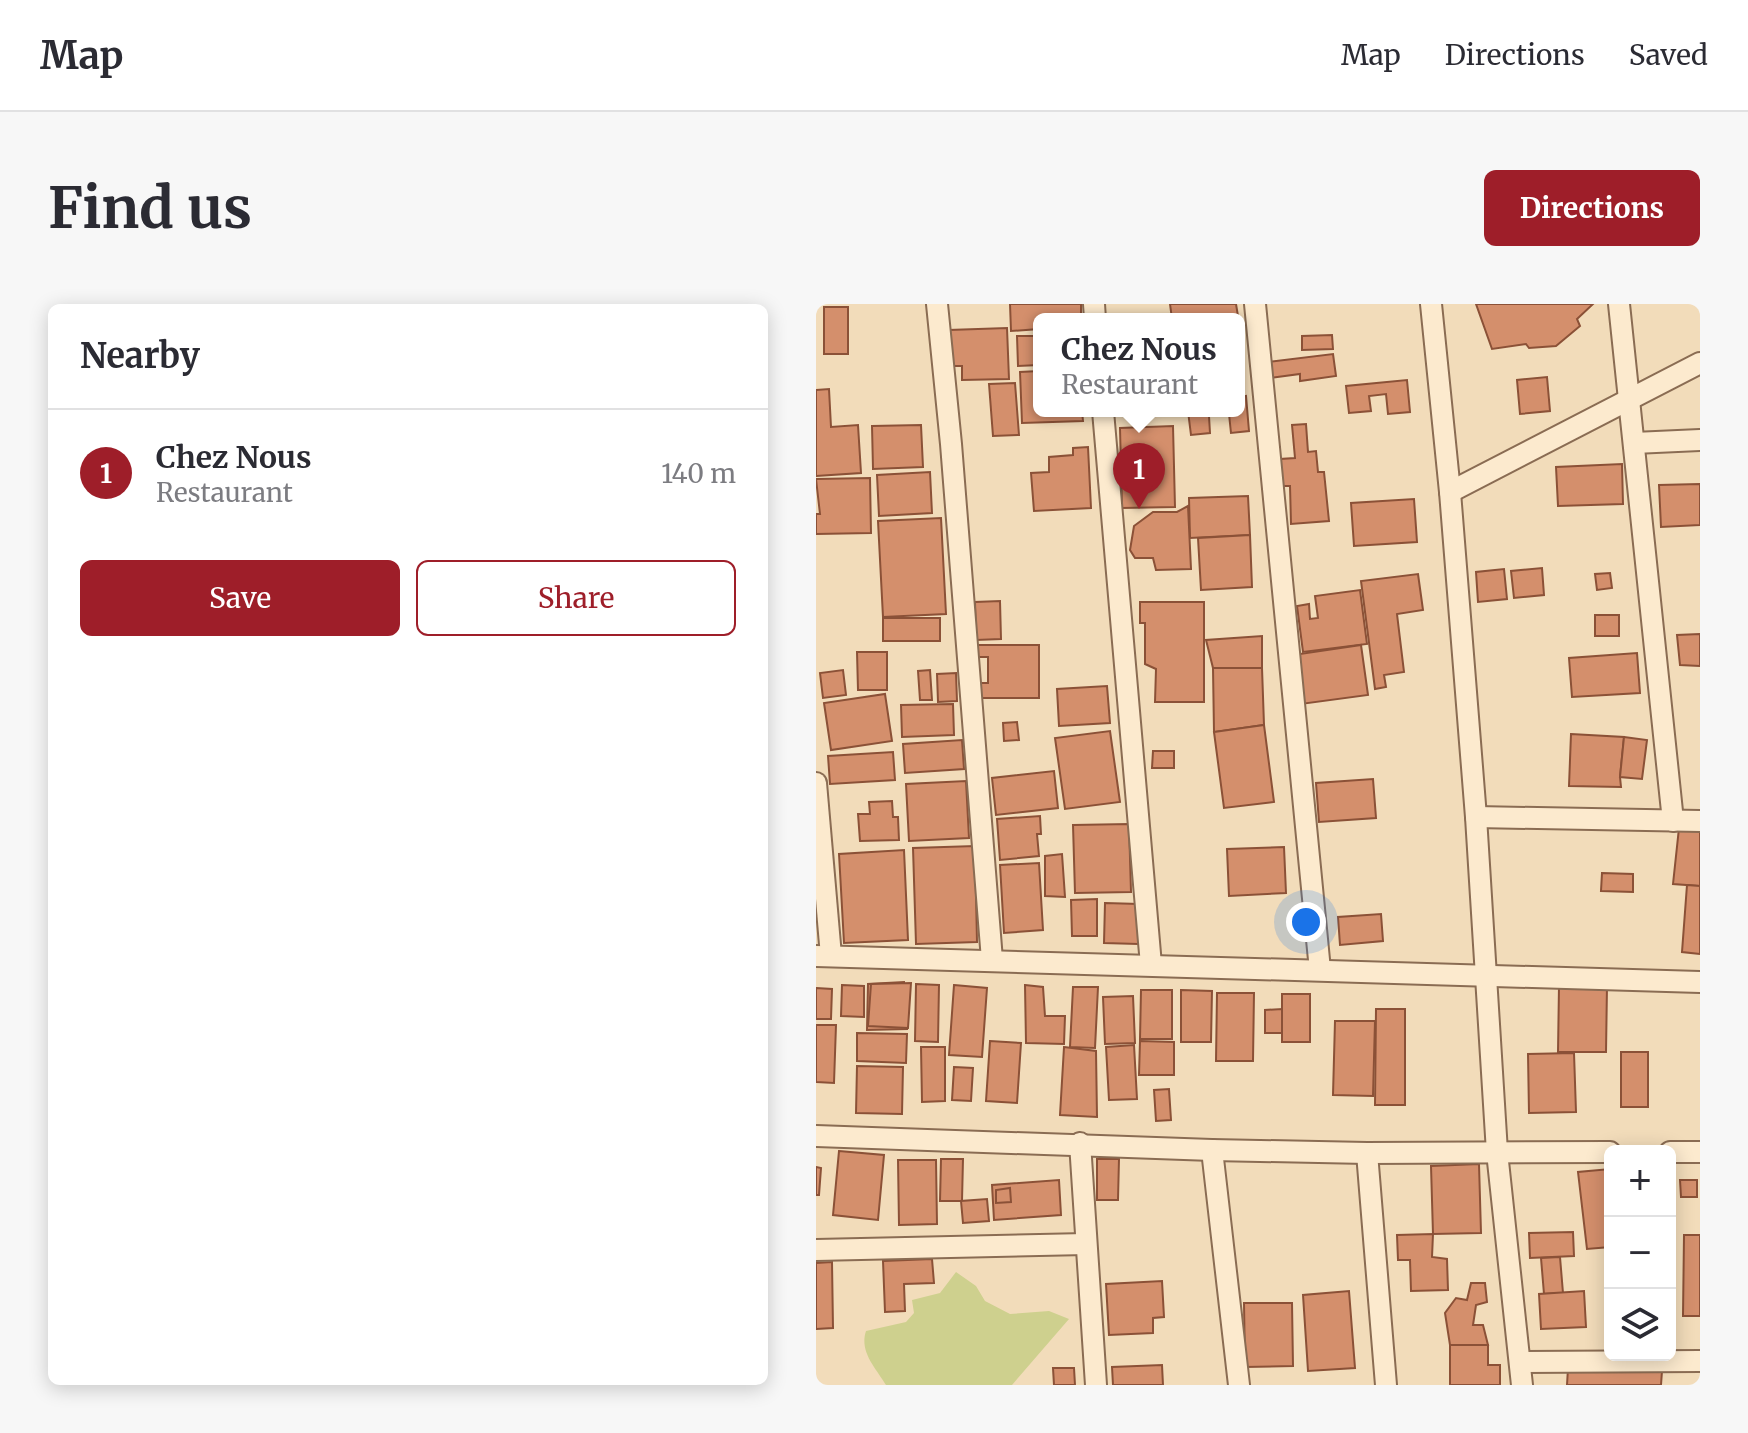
<!DOCTYPE html>
<html lang="en">
<head>
<meta charset="utf-8">
<style>
  body { margin:0; font-family:Merriweather,serif; background:#f7f7f7; color:#2b2b33 }
  .controls { position:absolute; right:24px; bottom:24px; display:grid; overflow:hidden; border-radius:12px; box-shadow:0 4px 20px #0003 }
  .controls button { width:72px; height:72px; display:grid; place-items:center; padding:0; border:0; border-bottom:2px solid #e1e1e2; background:#fff; color:#2b2b33; font:40px sans-serif }
  .you { position:absolute; left:490px; top:618px; width:28px; height:28px; margin:-20px; border:6px solid #fff; border-radius:50%; background:#1a73e8; box-shadow:0 0 0 12px #1a73e833 }
  .badge { display:grid; place-items:center; width:52px; height:52px; border-radius:50%; background:#9e1e29; color:#fff; font-size:26px; font-weight:700 }
  .pin { position:absolute; translate:-50% -66px; filter:drop-shadow(0 2px 4px #0008) }
  .pin::after { content:''; position:absolute; top:42px; width:28px; height:24px; background:inherit; clip-path:polygon(0 0,100% 0,50% 100%) }
  .popup { position:absolute; left:217px; top:9px; width:212px; height:104px; box-sizing:border-box; display:grid; place-content:center; border-radius:12px; background:#fff; filter:drop-shadow(0 2px 6px #0005); font-size:26px; white-space:nowrap; color:#7c7c81 }
  .popup b { font-size:30px; color:#2b2b33 }
  .popup::after { content:''; position:absolute; left:50%; top:100%; margin-left:-16px; border:16px solid transparent; border-top-color:#fff }
  .list { margin:0; padding:0; list-style:none }
  h2 { display:flex; justify-content:space-between; align-items:center; height:104px; margin:0; padding:0 32px; font-size:34px }
  h2 small { font-size:26px; font-weight:400; color:#7c7c81 }
  .list li { display:grid; grid-template-columns:52px 1fr auto; gap:24px; align-items:center; box-sizing:border-box; height:128px; padding:0 32px; border-top:2px solid #e1e1e2 }
  .list b { display:block; font-size:30px; white-space:nowrap }
  .list p { margin:0; font-size:26px; white-space:nowrap; color:#7c7c81 }
  .list em { font-size:26px; font-style:normal; color:#7c7c81 }
  .actions { display:flex; gap:16px; padding:24px 32px }
  .actions a { flex:1; padding:18px 0; border:2px solid #9e1e29; border-radius:12px; text-align:center; font-size:28px; color:#9e1e29 }
  .actions .main { background:#9e1e29; color:#fff }
  .icon { flex:none; width:44px; height:44px; fill:none; stroke:currentColor; stroke-width:2; stroke-linecap:round; stroke-linejoin:round }
  .map { position:relative; flex:none; width:884px; height:1081px; overflow:hidden; border-radius:12px }
  header { display:flex; align-items:center; gap:48px; box-sizing:border-box; height:112px; padding:0 40px; background:#fff; border-bottom:2px solid #e1e1e2 }
  header strong { font-size:38px }
  nav { display:flex; gap:44px; margin-inline-start:auto; font-size:28px }
  .intro { display:flex; align-items:center; justify-content:space-between; box-sizing:border-box; height:192px; padding:0 48px }
  h1 { margin:0; font-size:56px }
  .button { padding:20px 36px; border-radius:12px; background:#9e1e29; color:#fff; font-size:28px; font-weight:700 }
  main { display:flex; gap:48px; padding:0 48px }
  aside { flex:1; background:#fff; border-radius:12px; box-shadow:0 4px 20px #0003 }
  .map>svg:first-child { display:block }
</style>
</head>
<body>
<header>
<strong>Map</strong>
<nav><a>Map</a><a>Directions</a><a>Saved</a></nav>
</header>
<div class="intro"><h1>Find us</h1><a class="button">Directions</a></div>
<main>
<aside>
<h2>Nearby<small></small></h2>
<ul class="list">
<li><span class="badge">1</span><div><b>Chez Nous</b><p>Restaurant</p></div><em>140 m</em></li>
</ul>
<div class="actions"><a class="main">Save</a><a>Share</a></div>
</aside>
<div class="map">
<svg width="884" height="1081" viewBox="0 0 884 1081">
  <rect width="100%" height="100%" fill="#f2dcba"/>
  <path fill="#ced08e" d="M140 968 160 982 169 997 194 1010 233 1007 253 1015 196 1081H70C60 1064 43 1048 50 1027L90 1018 98 1009 96 996 124 989Z"/>
  <g fill="#d48f6c" stroke="#8b5137" stroke-width="2">
    <path d="M194 0H265V15H223V25L195 27Z"/>
    <path d="M354 0H420L422 12 356 15Z"/>
    <path d="M660 0H777L761 15 764 22 740 42 713 44 710 40 676 45Z"/>
    <rect x="8" y="3" width="24" height="47"/>
    <path d="M191 24 193 75 146 76V62H136L133 26Z"/>
    <path d="M516 31 517 45 486 46V32Z"/>
    <path d="M201 32H223V61L202 62Z"/>
    <path d="M517 50 520 72 484 77V70L454 74 452 58Z"/>
    <path d="M223 67V107H266L267 117 206 119 204 68Z"/>
    <path d="M731 73 734 107 704 110 701 76Z"/>
    <path d="M591 76 594 108 572 110 570 90 553 92 555 107 533 109 530 82Z"/>
    <path d="M199 79 203 131 177 132 173 80Z"/>
    <path d="M13 85 15 123 42 121 45 169 0 172V86Z"/>
    <path d="M430 92 433 127 415 129 413 110 393 112 394 129 375 131 372 107H423V93Z"/>
    <path d="M490 120 492 148 500 147 502 168H508L513 217 475 220 474 182H466L464 155 479 154 476 121Z"/>
    <path d="M105 121 107 163 57 165 56 122Z"/>
    <path d="M357 122 359 203 306 204 304 124Z"/>
    <path d="M272 143 275 204 218 207 215 169 233 168V153L257 151V144Z"/>
    <path d="M806 160 807 200 742 202 740 163Z"/>
    <path d="M114 168 116 209 63 212 61 171Z"/>
    <path d="M54 174 55 229 0 230V210H4L0 175Z"/>
    <path d="M884 180V221L845 223 843 181Z"/>
    <path d="M432 192 434 231 374 234 373 194Z"/>
    <path d="M598 195 601 238 538 242 535 199Z"/>
    <path d="M372 202 375 265 340 266 337 254H319L314 246 318 222 337 208H361Z"/>
    <path d="M125 214 130 310 67 313 62 217Z"/>
    <path d="M434 231 436 283 385 286 382 234Z"/>
    <path d="M726 264 728 291 698 294 695 267Z"/>
    <path d="M688 265 691 295 662 298 660 268Z"/>
    <path d="M794 269 796 284 781 286 779 270Z"/>
    <path d="M602 270 607 306 581 310 588 368 568 371 570 383 559 385 545 277Z"/>
    <path d="M544 286 551 340 487 348 481 302 493 300 494 315 502 314 499 292Z"/>
    <path d="M184 297 185 335 160 336 159 298Z"/>
    <path d="M324 298H388V398H339L340 365 329 360V319H324Z"/>
    <rect x="779" y="311" width="24" height="21"/>
    <rect x="67" y="314" width="57" height="23"/>
    <path d="M884 330V362L864 361 861 331Z"/>
    <path d="M446 332V364H397L390 336Z"/>
    <path d="M161 341H223V394H161V379H172V353H161Z"/>
    <path d="M545 341 552 391 485 400 477 351Z"/>
    <path d="M41 348H71V386H42Z"/>
    <path d="M821 349 824 389 756 393 753 354Z"/>
    <path d="M397 364H446L448 421 398 428Z"/>
    <path d="M27 366 30 391 7 394 4 369Z"/>
    <path d="M114 366 116 396H104L102 367Z"/>
    <path d="M140 369 141 397 122 398 121 370Z"/>
    <path d="M291 382 294 419 243 422 241 385Z"/>
    <path d="M69 390 76 437 15 446 8 399Z"/>
    <path d="M137 400 138 431 86 433 85 401Z"/>
    <path d="M201 418 203 436 188 437 187 419Z"/>
    <path d="M448 421 458 498 408 504 398 428Z"/>
    <path d="M294 427 304 498 249 505 239 434Z"/>
    <path d="M755 430 808 433 804 473 805 483 753 482Z"/>
    <path d="M808 433 831 436 826 475 804 473Z"/>
    <path d="M146 436 148 465 89 469 87 440Z"/>
    <path d="M337 447H358V464H336Z"/>
    <path d="M77 448 79 476 14 480 12 452Z"/>
    <path d="M238 467 242 504 180 511 176 474Z"/>
    <path d="M557 475 560 514 503 518 500 479Z"/>
    <path d="M150 477 153 534 93 537 90 480Z"/>
    <path d="M76 497 77 513H82L83 536 44 537 42 510H54L53 498Z"/>
    <path d="M224 512 225 530H221L223 552 184 556 181 515Z"/>
    <path d="M313 520 315 588 259 589 257 521Z"/>
    <path d="M863 524 884 527V582L857 580Z"/>
    <path d="M159 542 161 638 100 640 97 544Z"/>
    <path d="M468 543 470 589 413 592 411 545Z"/>
    <path d="M88 546 92 636 28 639 23 550Z"/>
    <path d="M246 550 249 593 229 592V552Z"/>
    <path d="M223 559 227 626 188 629 184 561Z"/>
    <path d="M786 569 817 570V588L785 587Z"/>
    <path d="M871 581 884 582V650L866 648Z"/>
    <path d="M281 595V632H256L255 596Z"/>
    <path d="M289 599 323 600 322 640 288 639Z"/>
    <path d="M565 610 567 637 524 641 522 613Z"/>
    <path d="M88 678 91 725 51 726 52 680Z"/>
    <path d="M95 679 92 724 52 722 55 680Z"/>
    <path d="M100 680 123 681 122 738 99 737Z"/>
    <path d="M26 681 48 682V713L25 712Z"/>
    <path d="M138 681 171 684 166 753 133 751Z"/>
    <path d="M209 681 227 683 229 712H249L248 740 210 739Z"/>
    <path d="M743 682H791L790 748H742Z"/>
    <path d="M257 683H282L279 744 254 743Z"/>
    <path d="M0 684 16 685 15 715H0Z"/>
    <path d="M325 686H356V735H324Z"/>
    <path d="M365 686 396 687 395 738H365Z"/>
    <path d="M401 689H438L437 757H400Z"/>
    <rect x="466" y="690" width="28" height="48"/>
    <path d="M317 692 319 739 289 740 287 693Z"/>
    <path d="M466 705V729H449V706Z"/>
    <path d="M560 705H589V801H559Z"/>
    <path d="M519 717H559L557 792 517 791Z"/>
    <path d="M0 721H20L18 779 0 778Z"/>
    <path d="M41 729 91 730 90 759 41 757Z"/>
    <path d="M174 737 205 739 201 799 170 797Z"/>
    <path d="M324 737 358 738V771H323Z"/>
    <path d="M318 741 321 795 293 796 290 743Z"/>
    <path d="M105 743H129V797L106 798Z"/>
    <path d="M248 743 280 747 281 813 244 811Z"/>
    <rect x="805" y="748" width="27" height="55"/>
    <path d="M758 749 760 808 713 809 712 750Z"/>
    <path d="M41 762 87 763 86 810 40 809Z"/>
    <path d="M138 763 157 764 155 797 136 796Z"/>
    <path d="M353 785 355 816 340 817 338 786Z"/>
    <path d="M23 847 68 851 62 916 17 911Z"/>
    <path d="M125 855H147L146 897H124Z"/>
    <path d="M281 855H303L302 896H281Z"/>
    <path d="M82 856H120L121 920 83 921Z"/>
    <path d="M663 860 665 929 617 930 615 862Z"/>
    <path d="M0 863 5 864 3 891H0Z"/>
    <path d="M794 865V943L771 945 762 868Z"/>
    <path d="M243 876 245 911 178 916 176 881Z"/>
    <path d="M864 876H881V893H865Z"/>
    <path d="M194 884 195 898 180 899V886Z"/>
    <path d="M171 895 173 917 147 919 145 897Z"/>
    <path d="M757 928 758 952 714 954 713 929Z"/>
    <path d="M617 930 616 953 631 955 632 986 595 987 594 956H582L581 931Z"/>
    <path d="M868 931H884V1012H867Z"/>
    <path d="M744 953 747 989 728 990 725 954Z"/>
    <path d="M116 955 118 979 88 980 89 1007 69 1008 67 957Z"/>
    <path d="M16 958 17 1024 0 1025V959Z"/>
    <path d="M346 977 348 1013 337 1014V1029L293 1031 290 980Z"/>
    <path d="M655 979H669L671 998 660 1001 657 1021H667L672 1041H634L629 1009 640 994 651 996Z"/>
    <path d="M533 987 539 1064 492 1067 487 991Z"/>
    <path d="M768 987 770 1023 725 1025 723 990Z"/>
    <path d="M428 999H476L477 1062 429 1063Z"/>
    <path d="M634 1041H672V1061H684V1081H634Z"/>
    <path d="M346 1061 347 1081H297L296 1063Z"/>
    <path d="M237 1064H258L259 1081H238Z"/>
    <path d="M752 1064 846 1067 845 1081H751Z"/>
  </g>
  <g fill="none" stroke-linecap="round" stroke-linejoin="round">
    <defs>
      <g id="street">
        <path d="M121 0 135 140 176 656"/>
        <path d="M278 0 279 15"/>
        <path d="M439 0 504 666"/>
        <path d="M615 0 634 188 660 513 681 848 706 1081"/>
        <path d="M803 0 857 517"/>
        <path d="M287 107 335 661"/>
        <path d="M818 139 884 136"/>
        <path d="M634 188 884 59"/>
        <path d="M0 479 15 652"/>
        <path d="M660 513 884 517"/>
        <path d="M0 652 884 678"/>
        <path d="M0 832 396 846 551 849 794 848"/>
        <path d="M264 839 280 1081"/>
        <path d="M396 846 423 1081"/>
        <path d="M854 848H884"/>
        <path d="M551 849 570 1081"/>
        <path d="M0 946 270 940"/>
        <path d="M704 1058 884 1057"/>
      </g>
    </defs>
    <use href="#street" stroke="#8a6c53" stroke-width="24"/>
    <use href="#street" stroke="#fceace" stroke-width="20"/>
  </g>
</svg>
<div class="controls">
<button>+</button>
<button>−</button>
<button><svg class="icon" aria-label="layers" viewBox="0 0 24 24"><path d="M12 4l9 5-9 5-9-5zM3 14l9 5 9-5"/></svg></button>
</div>
<div class="you"></div>
<div class="pin badge" style="left:323px;top:205px">1</div>
<div class="popup"><b>Chez Nous</b>Restaurant</div>
</div>
</main>
</body>
</html>
